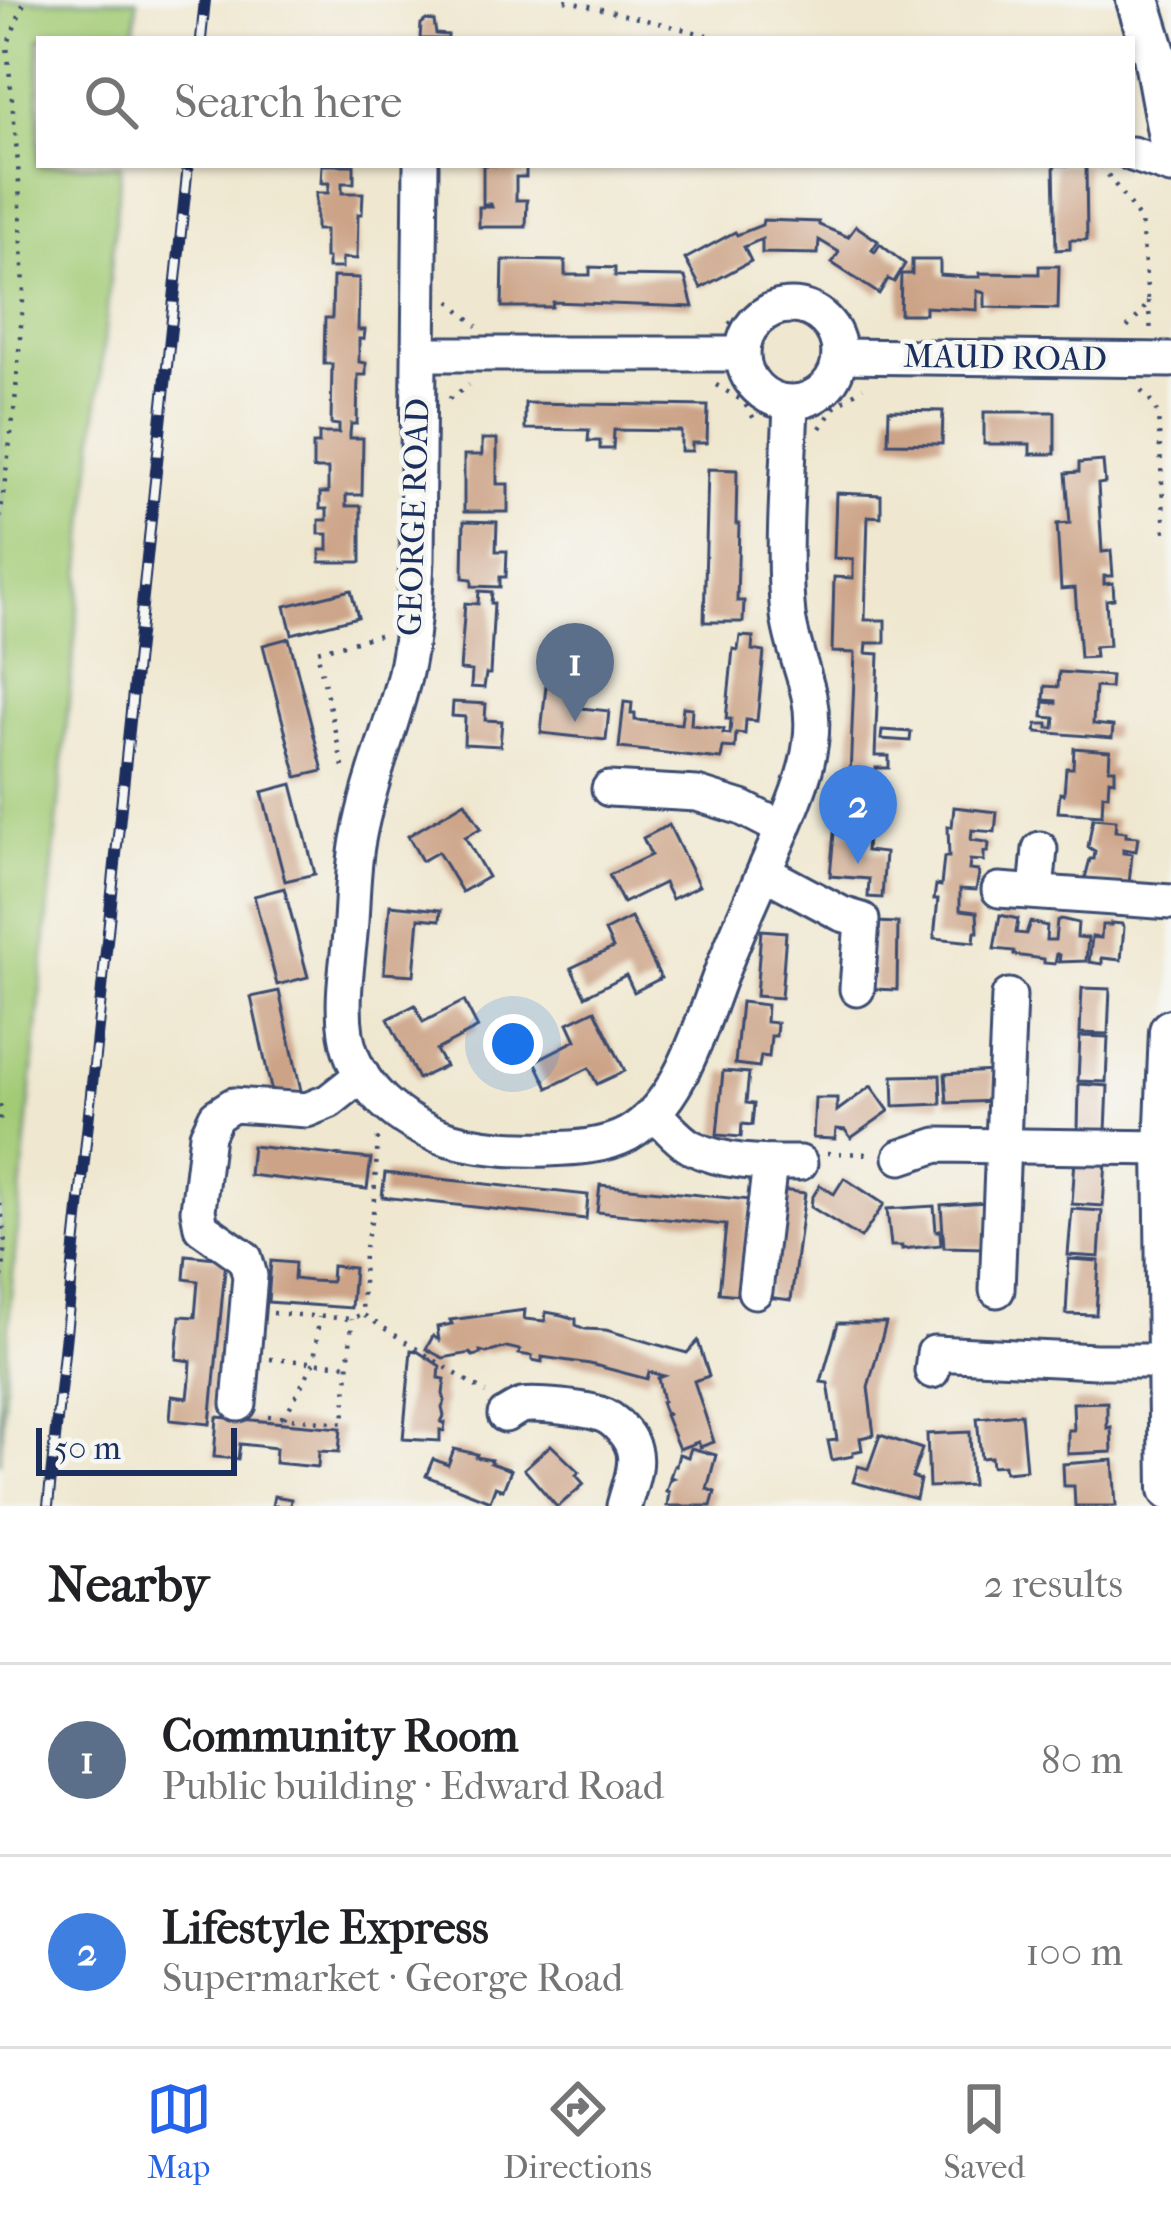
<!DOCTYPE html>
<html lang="en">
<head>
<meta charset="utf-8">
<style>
  body { margin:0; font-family:"IM FELL French Canon",serif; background:#f6f6f6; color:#202124 }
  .scale { position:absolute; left:36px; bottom:30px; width:201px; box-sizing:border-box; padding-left:12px; border:6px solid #1b2f5e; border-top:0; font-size:33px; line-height:42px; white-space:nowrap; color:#1b2f5e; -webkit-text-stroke:9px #f6f6f2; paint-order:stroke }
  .you { position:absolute; left:513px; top:1044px; width:42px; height:42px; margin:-30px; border:9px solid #fff; border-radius:50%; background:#1a73e8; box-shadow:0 0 0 18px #1a73e833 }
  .badge { display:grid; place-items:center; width:78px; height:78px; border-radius:50%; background:#2563eb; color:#fff; font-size:39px; font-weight:700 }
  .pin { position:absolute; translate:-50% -99px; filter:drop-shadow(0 3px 6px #0008) }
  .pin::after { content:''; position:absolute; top:63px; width:42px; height:36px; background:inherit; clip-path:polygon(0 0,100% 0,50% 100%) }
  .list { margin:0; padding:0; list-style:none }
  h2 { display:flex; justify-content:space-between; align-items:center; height:156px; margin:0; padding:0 48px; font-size:51px }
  h2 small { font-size:39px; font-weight:400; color:#757577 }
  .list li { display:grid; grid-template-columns:78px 1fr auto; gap:36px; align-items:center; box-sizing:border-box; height:192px; padding:0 48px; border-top:3px solid #e0e0e0 }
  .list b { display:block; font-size:45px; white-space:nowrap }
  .list p { margin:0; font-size:39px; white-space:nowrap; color:#757577 }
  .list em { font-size:39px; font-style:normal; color:#757577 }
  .icon { flex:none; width:66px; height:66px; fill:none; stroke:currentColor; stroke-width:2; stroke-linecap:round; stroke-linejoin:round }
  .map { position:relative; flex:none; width:1171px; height:1506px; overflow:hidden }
  .search { position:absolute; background:#fff; box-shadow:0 3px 9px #0004; left:36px; right:36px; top:36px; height:132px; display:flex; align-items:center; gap:30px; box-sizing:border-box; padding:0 42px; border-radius:0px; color:#757577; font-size:45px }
  .sheet { height:540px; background:#fff }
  nav { display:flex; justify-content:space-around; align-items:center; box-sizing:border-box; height:168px; border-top:3px solid #e0e0e0; background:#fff; font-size:33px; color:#757577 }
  nav a { display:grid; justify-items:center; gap:6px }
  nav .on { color:#2563eb }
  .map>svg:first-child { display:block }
</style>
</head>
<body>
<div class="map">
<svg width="1171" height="1506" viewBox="0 0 1171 1506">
  <rect width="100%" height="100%" fill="#f6f6f2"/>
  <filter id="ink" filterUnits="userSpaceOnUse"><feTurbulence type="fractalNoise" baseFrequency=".00833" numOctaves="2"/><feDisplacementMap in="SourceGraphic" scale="24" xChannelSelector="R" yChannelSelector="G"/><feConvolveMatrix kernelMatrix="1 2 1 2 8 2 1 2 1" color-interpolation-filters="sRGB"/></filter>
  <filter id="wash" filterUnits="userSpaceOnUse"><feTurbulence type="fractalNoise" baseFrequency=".004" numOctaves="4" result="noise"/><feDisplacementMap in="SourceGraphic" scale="48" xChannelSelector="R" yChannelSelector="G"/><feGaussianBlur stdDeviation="2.7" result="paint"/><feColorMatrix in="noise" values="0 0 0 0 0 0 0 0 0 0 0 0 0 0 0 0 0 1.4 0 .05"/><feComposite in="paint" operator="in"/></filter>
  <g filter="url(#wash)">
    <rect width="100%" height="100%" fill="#efe7cf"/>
    <path fill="#a3cb76" stroke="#5f7d6a" stroke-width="3" d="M0 0H137L134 39H39V165H121L10 1304 0 1464Z"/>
    <g id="blocks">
      <g fill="#cca386">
        <path d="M426 20 434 21 436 34 448 35V39H420L421 24Z"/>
        <path d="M322 165H354V183H342V193H363L362 214H358L357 259 342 258V268H328V258H325V230H316V193H328L329 183H321Z"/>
        <path d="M483 165H526V177H516V200H527L526 227H479V207H492L491 204H483Z"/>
        <path d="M1054 165H1086L1087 240H1070V249L1056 250Z"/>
        <path d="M763 220 819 222V225L848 237 856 226 878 241 872 250 875 252 880 244 905 264 894 282 888 279 879 294 832 263 839 252 819 240 818 254 762 253V239L744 247 751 261 701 288 685 259 735 232 737 235 762 225Z"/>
        <path d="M503 260 565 261V275H590V267L615 268V276L685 277 693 307 553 302 552 307H502Z"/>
        <path d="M912 260H940V275L966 277H980V273L1039 274V266H1059L1058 309 985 307V293L977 291V310L925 307V314H900L901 274H912Z"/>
        <path d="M333 277 359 278 358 330H365L364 339H359V362L366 363V375H358L357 424H351L350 434V438H363L362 495H346V506H361V562H320V550H328V534H319V520H327V509H320V493H328V469H313V444H319V433H339V425L331 424 332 364H324L325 318H332Z"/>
        <path d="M525 403 708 406 707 443H692V451H681V431L614 430 613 449H600V441H588L589 430 525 429Z"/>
        <path d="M889 410 943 411 942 444 888 443Z"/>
        <path d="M984 412H1055V454H1030V444H984Z"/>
        <path d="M482 439H497V484H508V512H464V455H482Z"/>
        <path d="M1103 461 1105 483 1098 484 1102 552 1111 551 1113 576H1104V584L1113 583 1114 599 1106 600 1109 646 1094 647 1095 657 1080 658 1075 588 1061 589 1057 524 1070 523 1066 473 1079 472V463Z"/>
        <path d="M708 469 737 470 736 524H739L737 601H744L743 622H704Z"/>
        <path d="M836 493 881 495V517L868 516 865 620H885V643H867L866 653 879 654 875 756H889V768H876L875 803 849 802 855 653 832 652 834 577 853 578V559L834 558Z"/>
        <path d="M464 521 497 522 496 551H507L506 577H500V587L472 586V579L463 578Z"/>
        <path d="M351 590 358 617 292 634 285 606Z"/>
        <path d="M479 591 492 592 491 603H494L490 674H486L484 688 471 687 472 671 460 670 465 603 478 604Z"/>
        <path d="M740 636 753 637 752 650 764 652 757 721 746 720 745 734 736 733 735 748 723 747 721 759 619 748 624 702 632 703 631 714H635V720L681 724 683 707 692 708 691 725 724 729 723 733 730 734 731 719H726L733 649 738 650Z"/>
        <path d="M289 638 323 771 297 777 263 645Z"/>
        <path d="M1059 672 1111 676 1110 688 1095 687 1093 724 1113 726 1112 738 1036 732 1037 724H1048V728H1054L1055 718 1043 717 1044 702 1056 703V701L1044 700 1045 686 1058 687Z"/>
        <path d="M546 686 574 689 572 707 609 711 606 740 541 733Z"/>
        <path d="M453 702 486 704 485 720 502 721 500 746 464 744 465 717 452 716Z"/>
        <path d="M882 730 911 732 910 741 881 739Z"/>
        <path d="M1074 748 1110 751 1109 769H1115V780L1109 779 1108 795 1103 794 1102 815 1058 812 1060 793 1064 794 1066 768H1073Z"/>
        <path d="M292 784 315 874 285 881 262 792Z"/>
        <path d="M465 802 481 828 465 837 488 877 462 892 438 852 422 861 408 836Z"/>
        <path d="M954 807 997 812 995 832 972 830 971 840 986 842 989 844 988 852H984V861L970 860 969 870 978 871 979 874 976 890 960 889V910L977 912 978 932H975L974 942 934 938 938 899H934L936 885 941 886 944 857H949L948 826 952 827Z"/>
        <path d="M1093 818 1116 820 1115 831 1126 832V836L1138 837 1136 851 1123 849V853L1132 854 1129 884 1085 878 1090 859H1094L1095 851 1088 847Z"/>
        <path d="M669 825 699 886 672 899 664 883 623 903 609 875 651 855 643 838Z"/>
        <path d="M834 833 867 835 866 851 885 853 882 898 868 897 869 879 830 876Z"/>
        <path d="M284 888 308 977 277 985 254 896Z"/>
        <path d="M390 905 441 910 440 920 419 918 414 975 384 973Z"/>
        <path d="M1000 915 1018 919 1016 933 1026 934 1030 922 1047 926 1046 940H1055L1057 921 1061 919 1078 923 1077 937 1088 938 1086 961 1059 962 1060 955 1057 954 1055 964 1044 963V959L1014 955V951L994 949Z"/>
        <path d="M631 918 661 978 634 992 626 975 585 996 571 968 613 948 605 931Z"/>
        <path d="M875 922 898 923 897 990 873 989Z"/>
        <path d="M1111 923 1122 924 1124 927 1121 960 1102 958V964L1089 962 1092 937 1101 938 1102 925H1111Z"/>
        <path d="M761 930 786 932 781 998 756 996Z"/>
        <path d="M1082 988 1110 989 1108 1034 1080 1033Z"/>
        <path d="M279 991 301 1091 273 1098 251 997Z"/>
        <path d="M464 1001 478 1028 436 1050 445 1066 418 1079 388 1019 415 1005 423 1022Z"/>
        <path d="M741 1002 767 1005 766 1022 777 1023 776 1036H771L769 1057 761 1056 759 1067 735 1064Z"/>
        <path d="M595 1010 625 1071 597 1084 589 1068 548 1088 535 1061 576 1040 568 1023Z"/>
        <path d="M1080 1036 1108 1037 1106 1082 1078 1081Z"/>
        <path d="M723 1071 749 1073 746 1103 754 1104 752 1125 742 1124 741 1137 717 1135Z"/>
        <path d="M992 1071 994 1101 947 1103 945 1074Z"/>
        <path d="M940 1075 941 1104 894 1106 893 1076Z"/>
        <path d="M1079 1084 1108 1086 1106 1131 1078 1130Z"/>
        <path d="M871 1086 889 1111 851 1138 845 1130 836 1129 835 1139 813 1138 815 1098H837V1111Z"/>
        <path d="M252 1146 371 1159 367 1189 249 1175Z"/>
        <path d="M1075 1159 1106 1161 1103 1206 1072 1204Z"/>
        <path d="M385 1173 588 1195 586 1219 382 1197Z"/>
        <path d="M844 1178 884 1204 861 1238 811 1207 812 1198 820 1185 834 1194Z"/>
        <path d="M600 1185 750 1200 741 1295 719 1293 726 1225 597 1212Z"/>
        <path d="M781 1190 805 1193 791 1300 767 1297Z"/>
        <path d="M987 1202 986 1248 944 1247 941 1205Z"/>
        <path d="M934 1206 936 1231 940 1230 941 1245 902 1249V1246H891L887 1209Z"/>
        <path d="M1072 1209 1102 1211 1099 1257 1068 1255Z"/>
        <path d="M186 1255 226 1259 210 1424 170 1420 172 1396 188 1398 190 1380 191 1361 176 1359 180 1316 195 1317 198 1281 184 1279Z"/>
        <path d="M1069 1259 1099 1261 1096 1315 1066 1314Z"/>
        <path d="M271 1261 295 1263 294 1279 311 1281 331 1282 332 1266 354 1268 351 1308 268 1302Z"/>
        <path d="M525 1310 524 1319 545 1321 546 1312 562 1315 576 1319V1325L585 1329 606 1330 687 1353 698 1341 709 1376 694 1381 714 1442 700 1447 698 1442 679 1449 665 1415 669 1414 665 1413 661 1402 663 1401 658 1378 664 1376 649 1372 647 1379 590 1364 542 1357V1362L532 1360V1356L519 1354 520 1350 507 1347 487 1353 480 1351V1354L473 1356 470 1353 443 1358 426 1349 433 1336 439 1340 437 1327 452 1324 450 1320Z"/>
        <path d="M838 1323H886L868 1387 874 1435 860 1438 862 1450 853 1452V1456L832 1460 828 1441 837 1440 828 1383 821 1382Z"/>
        <path d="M411 1350 417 1351 440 1366 439 1378 445 1379 443 1394 445 1401 442 1408 444 1416 441 1422 445 1423 444 1431 440 1430V1441L403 1439Z"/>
        <path d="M1107 1402V1428L1111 1427 1112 1452 1068 1454V1430H1074L1073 1403Z"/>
        <path d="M1021 1414 1026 1470 1005 1472 1004 1465 992 1466 991 1457 981 1458 977 1418Z"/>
        <path d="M217 1417 341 1428 339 1452 319 1451 318 1467 275 1463 276 1448 240 1444 238 1459 214 1457Z"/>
        <path d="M970 1432 972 1485 929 1487 927 1434Z"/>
        <path d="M880 1435 922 1449 912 1477 920 1480 916 1499 853 1482 858 1466 868 1469Z"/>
        <path d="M551 1445 579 1472 576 1475 584 1484 559 1506H556L524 1469Z"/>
        <path d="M691 1448 716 1455 707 1489 715 1492 711 1506H667L669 1492 666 1491 670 1479 673 1478 670 1477 674 1465 676 1466 679 1454 688 1457Z"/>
        <path d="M454 1449 477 1454 476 1457 491 1460 490 1463 511 1470 503 1490 495 1487 490 1501 426 1476 433 1459 448 1465Z"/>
        <path d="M1113 1460 1116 1506H1075L1074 1486H1064L1063 1464Z"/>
        <path d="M274 1496 291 1499 290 1506H272Z"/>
      </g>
    </g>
  </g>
  <g filter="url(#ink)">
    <use href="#blocks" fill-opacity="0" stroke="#3b4b6f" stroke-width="3"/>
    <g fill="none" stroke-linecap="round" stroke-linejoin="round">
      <defs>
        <g id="minor">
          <path d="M1132 154 1171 167"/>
          <path d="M421 165 417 560C415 599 413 639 404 677 391 730 369 781 359 835 352 867 353 902 350 934 347 967 341 1001 346 1034 354 1086 402 1125 449 1139 480 1148 517 1150 548 1149 575 1148 604 1147 628 1134 684 1101 702 1019 725 963 743 918 763 874 783 829"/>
          <circle cx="791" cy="354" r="48"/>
          <path d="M420 354H742"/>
          <path d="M839 356 1171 360"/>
          <path d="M609 789 697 794 742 808 783 829C801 787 819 743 809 696 803 669 791 642 788 615 781 548 789 471 791 403"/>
          <path d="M764 872 842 914 862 920 857 989"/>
          <path d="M999 890 1171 902"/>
          <path d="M1036 891 1040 849"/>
          <path d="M654 1114C666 1124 678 1140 691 1147 725 1164 765 1163 800 1163"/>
          <path d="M901 1157 937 1145 1166 1148"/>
          <path d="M997 1290 1009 996"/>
          <path d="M755 1291 770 1163"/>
          <path d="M932 1371 934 1353 1096 1361H1167"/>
          <path d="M239 1404 250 1276 245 1258 201 1227 198 1210 207 1135 216 1116 233 1105 307 1110 329 1101 362 1075"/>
          <path d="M505 1415C509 1413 518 1407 522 1406 534 1403 588 1409 600 1414 614 1418 629 1435 633 1448 639 1466 628 1489 624 1506"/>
        </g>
        <g id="major">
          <path d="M1138 0 1155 56 1171 143"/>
          <path d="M1171 1031 1166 1148 1171 1489"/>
        </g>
      </defs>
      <use href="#minor" stroke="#3b4b6f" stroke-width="39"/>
      <use href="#major" stroke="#3b4b6f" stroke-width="48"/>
      <g stroke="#3b4b6f" stroke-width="4.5" stroke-dasharray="3 9" stroke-linecap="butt">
        <path d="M565 0 723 39"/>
        <path d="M1101 165 1141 221 1148 299 1143 311 1125 330"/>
        <path d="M450 301 477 326"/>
        <path d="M1148 301 1151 332"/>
        <path d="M729 324C760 299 783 280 823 301 834 306 844 317 854 324"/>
        <path d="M716 385 743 401 758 425"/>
        <path d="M1141 391 1152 402 1158 415 1165 534 1171 537"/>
        <path d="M449 399 469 385"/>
        <path d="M820 428 835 407 863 387"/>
        <path d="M0 518 15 403 24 287 18 164 7 46 25 0"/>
        <path d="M343 767 317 651 383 634"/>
        <path d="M0 1105 2 1109 0 1120"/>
        <path d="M378 1138 373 1213 364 1252 362 1314 486 1393"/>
        <path d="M827 1153 875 1154"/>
        <path d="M0 1203 6 1243 0 1296"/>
        <path d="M273 1313 352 1319 362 1314"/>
        <path d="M270 1359 348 1365"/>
        <path d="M268 1416 344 1423 352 1319"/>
        <path d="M284 1418 314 1362 319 1317"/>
      </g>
      <use href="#minor" stroke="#fff" stroke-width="33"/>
      <use href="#major" stroke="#fff" stroke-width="42"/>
      <defs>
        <g id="rail">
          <path d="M201 39 205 0"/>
          <path d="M48 1506 188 165"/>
        </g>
      </defs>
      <use href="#rail" stroke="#1b2f5e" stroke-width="12"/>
      <use href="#rail" stroke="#f6f6f2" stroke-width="8" stroke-dasharray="22" stroke-linecap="butt"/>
    </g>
  </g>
  <g text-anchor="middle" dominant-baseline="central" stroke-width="9" stroke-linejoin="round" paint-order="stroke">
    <g font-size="33" fill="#1b2f5e" stroke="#f6f6f2">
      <text transform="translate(1005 358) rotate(1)">MAUD ROAD</text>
      <text transform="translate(414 517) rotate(-88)">GEORGE ROAD</text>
    </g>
  </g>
</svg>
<div class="scale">50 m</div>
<div class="you"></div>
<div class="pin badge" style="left:575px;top:722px;background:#5c6f8a">1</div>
<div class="pin badge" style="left:858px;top:864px;background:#3f7fe0">2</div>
<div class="search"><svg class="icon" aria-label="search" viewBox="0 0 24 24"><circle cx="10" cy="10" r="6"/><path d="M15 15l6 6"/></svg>Search here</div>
</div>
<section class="sheet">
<h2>Nearby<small>2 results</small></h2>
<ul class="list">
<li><span class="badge" style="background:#5c6f8a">1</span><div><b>Community Room</b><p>Public building · Edward Road</p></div><em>80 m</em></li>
<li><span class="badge" style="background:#3f7fe0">2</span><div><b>Lifestyle Express</b><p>Supermarket · George Road</p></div><em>100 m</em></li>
</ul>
</section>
<nav>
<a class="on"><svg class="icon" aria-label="map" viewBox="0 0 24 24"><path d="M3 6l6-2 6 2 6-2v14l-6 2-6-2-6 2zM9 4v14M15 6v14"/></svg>Map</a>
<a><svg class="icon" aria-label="directions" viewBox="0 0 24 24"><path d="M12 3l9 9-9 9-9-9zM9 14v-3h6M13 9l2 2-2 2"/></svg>Directions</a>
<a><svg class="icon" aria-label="saved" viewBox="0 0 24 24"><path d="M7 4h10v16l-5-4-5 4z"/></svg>Saved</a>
</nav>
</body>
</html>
